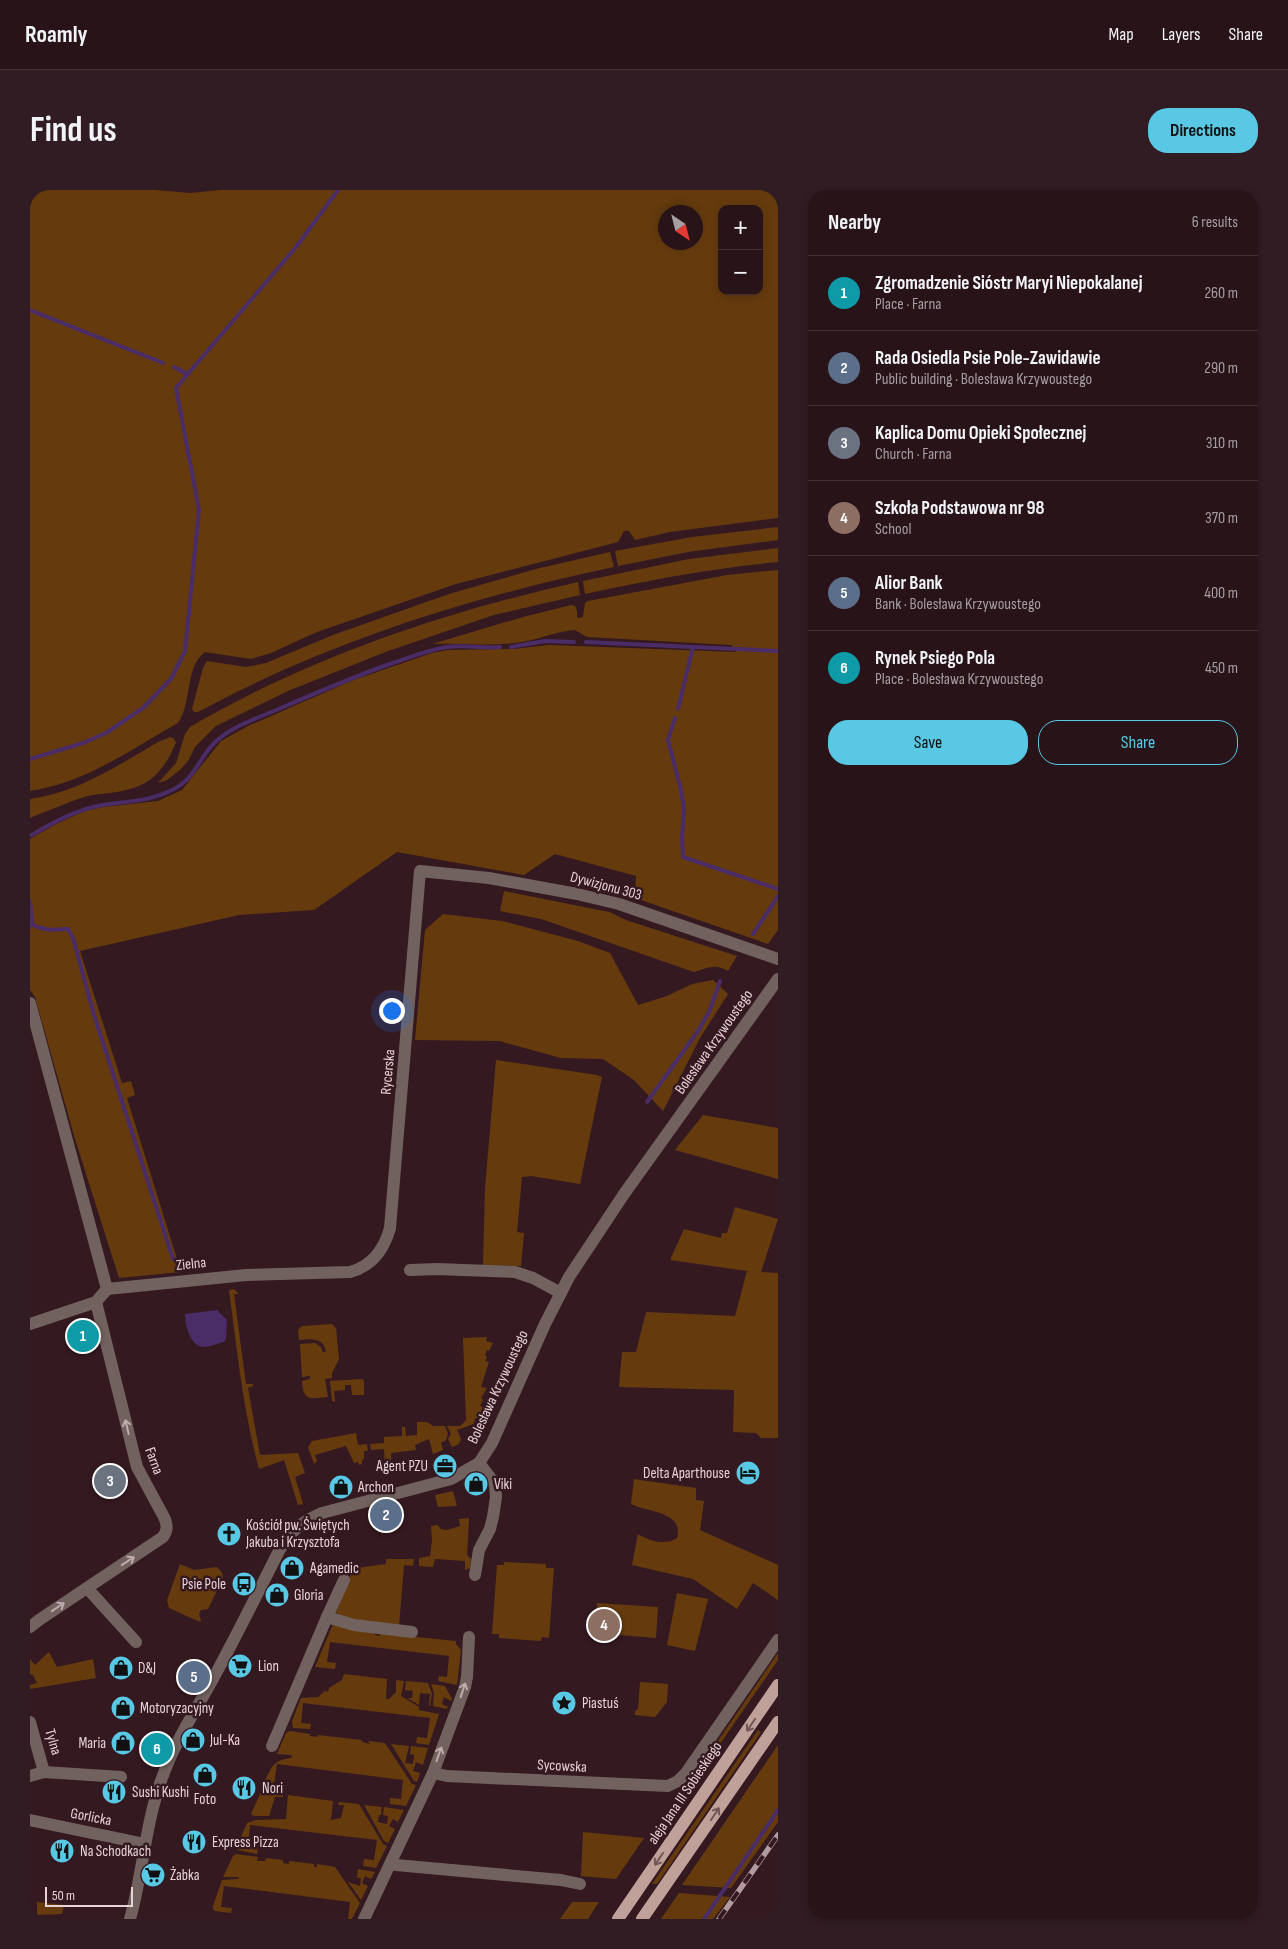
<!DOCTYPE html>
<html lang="en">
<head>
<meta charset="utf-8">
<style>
  body { margin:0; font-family:"Sofia Sans Condensed",sans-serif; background:#301c22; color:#f1f3f6 }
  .controls { position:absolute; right:15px; top:15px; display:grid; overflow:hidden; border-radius:10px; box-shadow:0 2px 8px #0003 }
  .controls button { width:45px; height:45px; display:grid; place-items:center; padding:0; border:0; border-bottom:1px solid #443238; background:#281319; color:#f1f3f6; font:25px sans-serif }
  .compass { position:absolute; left:628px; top:15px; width:45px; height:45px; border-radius:50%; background:#281319; box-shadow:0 2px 8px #0003; rotate:145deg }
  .scale { position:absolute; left:15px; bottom:12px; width:88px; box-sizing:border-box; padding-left:5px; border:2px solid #e7d3d7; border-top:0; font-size:14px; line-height:18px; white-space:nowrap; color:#e7d3d7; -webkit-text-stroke:4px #351921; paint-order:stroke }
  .you { position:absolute; left:361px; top:820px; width:18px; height:18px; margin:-12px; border:4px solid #fff; border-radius:50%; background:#1a73e8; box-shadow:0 0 0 8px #1a73e833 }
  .badge { display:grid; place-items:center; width:32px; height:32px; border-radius:50%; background:#59c8e4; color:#fff; font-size:16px; font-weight:700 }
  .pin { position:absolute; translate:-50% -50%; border:2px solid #fff; box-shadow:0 1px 5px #0006 }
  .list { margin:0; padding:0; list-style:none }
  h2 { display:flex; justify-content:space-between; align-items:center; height:65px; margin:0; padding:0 20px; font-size:21px }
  h2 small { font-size:16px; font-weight:400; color:#a59ea2 }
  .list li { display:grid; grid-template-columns:32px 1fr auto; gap:15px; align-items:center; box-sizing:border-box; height:75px; padding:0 20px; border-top:1px solid #443238 }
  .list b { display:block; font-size:19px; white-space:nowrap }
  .list p { margin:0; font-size:16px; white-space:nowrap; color:#a59ea2 }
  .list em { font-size:16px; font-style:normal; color:#a59ea2 }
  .actions { display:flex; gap:10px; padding:15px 20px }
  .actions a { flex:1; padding:11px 0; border:1px solid #59c8e4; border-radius:20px; text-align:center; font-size:18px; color:#59c8e4 }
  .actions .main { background:#59c8e4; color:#111 }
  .map { position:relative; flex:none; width:748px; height:1729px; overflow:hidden; border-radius:20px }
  header { display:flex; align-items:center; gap:30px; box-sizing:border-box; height:70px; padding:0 25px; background:#281319; border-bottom:1px solid #443238 }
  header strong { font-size:24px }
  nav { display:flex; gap:28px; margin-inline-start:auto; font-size:18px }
  .intro { display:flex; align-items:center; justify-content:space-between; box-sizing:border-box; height:120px; padding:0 30px }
  h1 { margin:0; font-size:35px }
  .button { padding:12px 22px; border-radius:20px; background:#59c8e4; color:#111; font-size:18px; font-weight:700 }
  main { display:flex; gap:30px; padding:0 30px }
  aside { flex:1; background:#281319; border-radius:20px; box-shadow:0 2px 8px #0003 }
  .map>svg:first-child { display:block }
</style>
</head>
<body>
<header>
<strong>Roamly</strong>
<nav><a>Map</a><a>Layers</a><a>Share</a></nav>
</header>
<div class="intro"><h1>Find us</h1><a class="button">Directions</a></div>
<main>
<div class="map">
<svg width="748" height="1729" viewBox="0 0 748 1729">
  <rect width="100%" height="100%" fill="#351921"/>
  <g fill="#653b0e" fill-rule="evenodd">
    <path d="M0 0H125L160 3 190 0H748V328L640 342 605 350 599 341H594L588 352 426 394 287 442 241 463 221 469 175 462C155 476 162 513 148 533 100 560 55 593 0 601ZM692 19H729V101H692ZM666 22V52H636V22Z"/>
    <path d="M748 337V350L658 362 588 376 585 361 662 347Z"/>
    <path d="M748 358V372C683 378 619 390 555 404L553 391 659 369Z"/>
    <path d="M580 362 584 377C441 407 297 452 168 522H164L162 519 173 478 177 471 216 477 236 473 303 445 419 404 506 379Z"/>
    <path d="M748 380V740L738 754 605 708 606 686 525 664 494 685 367 662 284 720 209 725 50 761 92 893 101 891 105 905 97 908 151 1082 89 1088 45 949 5 807 0 800V649L26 634 55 621 73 617 128 611 152 600 191 551 218 536 321 491 402 463 418 460 483 459 519 455 706 462 701 455 557 447 545 440C527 441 510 449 492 452 462 457 432 453 402 454L493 427 541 415 545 416 547 421V428L553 427 555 413 558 411 697 385Z"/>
    <path d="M548 392 550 405 464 425 358 461 258 501 186 536 165 557 158 571 150 580 137 590 128 593 146 573 155 544 160 537C278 468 414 422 548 392Z"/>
    <path d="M140 547 143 548 146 552C137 576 122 595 96 600 82 604 68 603 54 607 36 613 18 621 0 628V609C51 601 85 577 128 552Z"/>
    <path d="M474 701 579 722 596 730 707 766 698 781C685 773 678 778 664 782L511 729 470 721Z"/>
    <path d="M413 724 472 731 548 751 580 763 608 815 637 806 662 794 683 790 698 804 670 848 633 921 604 890 573 869 531 868 469 851 385 850 395 740Z"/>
    <path d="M466 870 567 885 572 887 550 994 501 986 492 987 487 1042 494 1043 491 1076 453 1075 455 998Z"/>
    <path d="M673 925 748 938V989L645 960Z"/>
    <path d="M705 1017 748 1029 731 1082 748 1083V1248H731L726 1243 703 1242 704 1200 589 1197 592 1162H606L616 1122 705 1126 717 1081 640 1070 654 1039 691 1048 692 1043H697Z"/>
    <path d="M204 1099 209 1104H204L216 1194H223V1196L218 1198 230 1265 268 1263 275 1283 265 1287 273 1314 268 1315 254 1270 229 1279C213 1221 207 1159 199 1100Z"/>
    <path d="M302 1134 306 1138 309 1169 302 1183V1188L295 1189 298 1207C280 1209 273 1211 272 1191L280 1189V1186L272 1187 270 1154 285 1153 291 1157 293 1162H296C294 1147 280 1149 269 1150L268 1140 272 1136Z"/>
    <path d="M457 1147 456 1151 463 1153 459 1161 457 1160 455 1165 457 1167 455 1171 459 1172 451 1197 457 1198 451 1208 453 1210 450 1216 453 1217 449 1229 445 1228 444 1234 427 1240 431 1249 429 1254 422 1257 418 1249 421 1244 417 1236H430L436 1230 433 1148Z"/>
    <path d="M332 1189 334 1191V1205H322L321 1195H315V1200L304 1201 305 1212 302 1211 300 1191Z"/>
    <path d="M387 1232H397L403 1236H415L418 1244 416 1250 411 1253 413 1260 403 1264 399 1249 385 1255 386 1260 361 1263V1273L355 1275 354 1259 341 1260 340 1254 354 1253V1247L372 1246V1237H375L376 1246 387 1245Z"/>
    <path d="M326 1243 328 1255 337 1254 338 1261H334V1269L332 1270V1274L329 1275 328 1272 324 1273 316 1256 285 1265 287 1271 284 1274 278 1257 282 1251Z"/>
    <path d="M604 1289 666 1298V1310L674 1311 670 1340 748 1375V1410L723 1393 707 1419 663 1389 602 1375 608 1344C619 1351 635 1356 647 1348 654 1321 619 1323 601 1314Z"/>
    <path d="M423 1301 427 1316 408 1317 405 1305Z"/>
    <path d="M439 1328 437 1365 441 1369 440 1378 435 1380V1371L405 1369 403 1377 389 1376V1368L400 1366 402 1351 401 1336 407 1335 411 1339 417 1340 430 1336 429 1329Z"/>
    <path d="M356 1369H384L383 1376 374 1375 369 1437 329 1433 306 1423 321 1383 327 1378 356 1374Z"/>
    <path d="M474 1372 516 1374V1378H524L519 1448 512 1447 511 1451 469 1448V1444H462L467 1375H474Z"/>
    <path d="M150 1374 164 1380 187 1377 192 1383 193 1388 178 1419 171 1420 169 1424 171 1430 170 1432 139 1418 137 1410Z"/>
    <path d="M647 1403 678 1409 665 1461 637 1455Z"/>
    <path d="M567 1413 628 1417 626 1448 565 1443Z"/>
    <path d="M303 1434 345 1440V1445L350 1446 351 1441 377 1446 426 1451V1454L431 1460 427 1495 408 1491 409 1486 417 1487 419 1466 300 1452 297 1472 306 1473 305 1479 285 1477Z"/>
    <path d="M19 1462 27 1477 63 1469 66 1488 0 1499V1495L7 1493 3 1485 0 1484V1469L5 1475Z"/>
    <path d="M748 1463V1470L652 1609 653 1602Z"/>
    <path d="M314 1484 357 1489 356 1509H359L366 1502V1490L374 1491 371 1506 389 1517V1520L409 1524 399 1555 386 1553 387 1547 397 1548 400 1528 273 1513 271 1533 281 1534 280 1539 263 1538 262 1531 271 1508 288 1507 295 1501 297 1502 299 1500V1498L312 1490Z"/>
    <path d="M376 1491 398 1493 402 1504 400 1516H399L400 1504 390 1503 389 1515 377 1508H382L383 1501 375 1500Z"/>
    <path d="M610 1492 638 1494 637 1512 625 1527 605 1525V1521L608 1519Z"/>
    <path d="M401 1494 415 1496 422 1509 421 1511 414 1507 412 1514 418 1517 417 1519 403 1516 404 1503Z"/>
    <path d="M728 1540 731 1542 627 1694H622Z"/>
    <path d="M260 1541 280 1544V1546L287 1547 288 1545 332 1550V1552L340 1554 338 1551 355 1553 382 1594 386 1595 376 1616 360 1614V1608L371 1609 373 1590 247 1574 244 1594 254 1595V1601L235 1599 233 1595C241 1579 242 1570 261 1568L262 1565 247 1564 256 1543Z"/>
    <path d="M361 1554 379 1556 375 1573 383 1574 384 1565 380 1564 381 1556 398 1558 393 1575 386 1572 383 1581 390 1583 387 1592 384 1591Z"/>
    <path d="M748 1555V1632L701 1698 652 1695Z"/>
    <path d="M231 1602 253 1605V1607H245L239 1626H224L221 1624Z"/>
    <path d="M258 1605 303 1611 301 1630 311 1628 314 1615H308L309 1612 329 1614 353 1654 357 1656 346 1678 333 1676 334 1669 344 1670 347 1650 220 1635 218 1655 228 1656 227 1664 207 1660 206 1658 217 1633 226 1630 256 1629Z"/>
    <path d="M334 1615 352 1617 351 1625H349L348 1632 357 1634 358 1626 353 1625 354 1617 374 1620 368 1632 363 1629 359 1636 365 1639 358 1653 354 1651Z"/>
    <path d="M553 1642 614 1648 586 1689 551 1686Z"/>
    <path d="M206 1664 228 1667 227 1671H235L236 1668 253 1670V1673L259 1674V1671L284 1674V1677H287V1674L305 1677 330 1713 322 1729H318L320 1712 194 1696 191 1717 202 1718 201 1723 185 1721 183 1719V1716L192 1690 208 1689 209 1687H193L203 1666Z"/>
    <path d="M328 1679 345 1682 341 1689 335 1686 332 1693 338 1696 331 1710 318 1692 330 1696 331 1688H327Z"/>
    <path d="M649 1703 700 1707 683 1729H631Z"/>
    <path d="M7 1712 34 1715 32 1724 7 1725Z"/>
    <path d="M542 1712H569L558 1729H530Z"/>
  </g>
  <path fill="#4a2c67" d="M187 1120 197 1130 196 1149 194 1152C188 1153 180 1157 174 1157 160 1157 155 1134 155 1124Z"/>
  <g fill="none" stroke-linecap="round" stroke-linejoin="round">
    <g stroke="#4a2c67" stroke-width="4">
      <path d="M0 120 133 173"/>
      <path d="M144 177 157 184"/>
      <path d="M556 452 748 461"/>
      <path d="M481 457 515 451 544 452"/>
      <path d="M648 519 663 457"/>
      <path d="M645 528 638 550 651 600 654 619 652 648 653 667 748 699"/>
      <path d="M0 569 53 553 76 543 113 518 141 489 155 461 169 320 146 198 266 57 308 0"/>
      <path d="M0 646C22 633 47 619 73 615 98 611 118 612 142 600 168 588 170 562 190 548 207 534 231 527 251 518 288 502 325 486 363 473 381 467 398 460 417 457 434 454 453 459 470 457"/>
      <path d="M0 711 2 731 0 737"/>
      <path d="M1 734C14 741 24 740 38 739L43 748 64 825 143 1069"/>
      <path d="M723 744 748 706"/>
      <path d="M617 912 668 841 679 822 690 791"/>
      <path d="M674 1729 748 1620"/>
    </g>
    <g stroke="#71625f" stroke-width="12">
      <path d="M0 813 77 1099"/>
      <path d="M380 1080 407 1079 485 1082 503 1088 531 1103"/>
      <path d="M0 1134 66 1112 77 1099 216 1085 320 1082C342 1076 354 1060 360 1038L390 681 459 688 547 704 589 714 748 769"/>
      <path d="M445 1385 449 1360 460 1339 463 1327 466 1307 465 1294 449 1273"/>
      <path d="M57 1398 106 1452"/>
      <path d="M297 1427 314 1390"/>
      <path d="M0 1437 9 1430 133 1347C138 1340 137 1336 135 1329L107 1277 66 1112"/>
      <path d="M0 1532 14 1582"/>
      <path d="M242 1556 297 1427 324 1435 382 1442"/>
      <path d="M403 1583 417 1586 459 1588 638 1596 648 1591 656 1583 748 1450"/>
      <path d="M0 1586 14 1582 91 1587"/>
      <path d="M0 1630 115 1654"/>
      <path d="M361 1673 366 1675 531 1690 550 1694"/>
      <path d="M100 1729C113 1683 115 1634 132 1588 145 1551 165 1522 184 1487 207 1445 228 1402 250 1359 263 1339 271 1332 292 1323L421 1289 449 1273 462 1253 515 1134 539 1087 594 1004 748 789"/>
      <path d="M334 1729 403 1583 435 1497 437 1487 439 1447"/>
    </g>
    <g stroke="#c0a19a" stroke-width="12">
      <path d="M588 1729 748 1495"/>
      <path d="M612 1729 748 1532"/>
    </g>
    <defs>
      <path id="rail" d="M689 1729 748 1645"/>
    </defs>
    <use href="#rail" stroke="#b19aa0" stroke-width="5.5"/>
    <use href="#rail" stroke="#351921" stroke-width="4" stroke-dasharray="11" stroke-linecap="butt"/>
  </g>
  <defs><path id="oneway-shaft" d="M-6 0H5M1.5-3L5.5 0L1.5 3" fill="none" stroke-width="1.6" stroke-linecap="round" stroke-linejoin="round" transform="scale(1.25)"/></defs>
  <g stroke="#beabad">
    <use href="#oneway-shaft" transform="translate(97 1237) rotate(-103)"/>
    <use href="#oneway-shaft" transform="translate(98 1371) rotate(-34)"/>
    <use href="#oneway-shaft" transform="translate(28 1417) rotate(-34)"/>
    <use href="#oneway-shaft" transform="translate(433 1500) rotate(-72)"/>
    <use href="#oneway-shaft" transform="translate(409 1564) rotate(-70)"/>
  </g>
  <g stroke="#745657">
    <use href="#oneway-shaft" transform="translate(721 1535) rotate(124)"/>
    <use href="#oneway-shaft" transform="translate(685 1624) rotate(-56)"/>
    <use href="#oneway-shaft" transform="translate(629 1669) rotate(124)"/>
  </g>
  <defs>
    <symbol id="office-disc" viewBox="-11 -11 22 22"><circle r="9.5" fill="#59c8e4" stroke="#351921"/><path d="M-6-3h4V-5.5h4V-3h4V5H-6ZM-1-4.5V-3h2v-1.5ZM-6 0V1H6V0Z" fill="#111"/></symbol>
    <symbol id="hotel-disc" viewBox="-11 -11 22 22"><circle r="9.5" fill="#59c8e4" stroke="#351921"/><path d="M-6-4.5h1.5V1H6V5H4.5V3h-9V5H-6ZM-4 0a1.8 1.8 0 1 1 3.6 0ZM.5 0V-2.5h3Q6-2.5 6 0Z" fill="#111"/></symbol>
    <symbol id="shop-disc" viewBox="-11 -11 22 22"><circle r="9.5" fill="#59c8e4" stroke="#351921"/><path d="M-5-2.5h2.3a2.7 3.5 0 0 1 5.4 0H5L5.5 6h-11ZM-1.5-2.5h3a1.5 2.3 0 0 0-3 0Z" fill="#111"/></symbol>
    <symbol id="church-disc" viewBox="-11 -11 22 22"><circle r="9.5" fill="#59c8e4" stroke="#351921"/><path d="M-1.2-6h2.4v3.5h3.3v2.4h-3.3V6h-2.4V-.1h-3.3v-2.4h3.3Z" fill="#111"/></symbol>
    <symbol id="bus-disc" viewBox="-11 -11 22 22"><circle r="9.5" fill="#59c8e4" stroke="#351921"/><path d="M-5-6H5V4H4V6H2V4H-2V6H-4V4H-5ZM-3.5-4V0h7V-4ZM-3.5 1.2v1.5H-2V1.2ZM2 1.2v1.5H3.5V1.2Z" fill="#111"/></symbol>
    <symbol id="supermarket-disc" viewBox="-11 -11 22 22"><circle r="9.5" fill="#59c8e4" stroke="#351921"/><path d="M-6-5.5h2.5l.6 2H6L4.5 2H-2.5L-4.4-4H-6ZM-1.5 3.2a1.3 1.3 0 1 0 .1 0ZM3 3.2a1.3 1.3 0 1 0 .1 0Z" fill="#111"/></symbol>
    <symbol id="sight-disc" viewBox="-11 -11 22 22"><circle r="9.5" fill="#59c8e4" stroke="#351921"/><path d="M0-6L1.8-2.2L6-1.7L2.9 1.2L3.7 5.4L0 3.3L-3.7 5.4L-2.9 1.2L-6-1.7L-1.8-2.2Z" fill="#111"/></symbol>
    <symbol id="restaurant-disc" viewBox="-11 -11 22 22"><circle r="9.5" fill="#59c8e4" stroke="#351921"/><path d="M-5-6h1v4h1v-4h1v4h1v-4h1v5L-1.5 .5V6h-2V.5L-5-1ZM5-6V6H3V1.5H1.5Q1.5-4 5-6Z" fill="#111"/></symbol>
  </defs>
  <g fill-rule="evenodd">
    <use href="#office-disc" x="401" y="1262" width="28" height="28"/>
    <use href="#hotel-disc" x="704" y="1269" width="28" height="28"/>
    <use href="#shop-disc" x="432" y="1280" width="28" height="28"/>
    <use href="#shop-disc" x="297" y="1283" width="28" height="28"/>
    <use href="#church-disc" x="185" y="1330" width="28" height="28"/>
    <use href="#shop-disc" x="248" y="1364" width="28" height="28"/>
    <use href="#bus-disc" x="200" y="1380" width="28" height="28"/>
    <use href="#shop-disc" x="233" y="1391" width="28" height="28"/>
    <use href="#supermarket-disc" x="196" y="1462" width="28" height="28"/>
    <use href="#shop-disc" x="77" y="1464" width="28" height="28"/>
    <use href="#sight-disc" x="520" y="1499" width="28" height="28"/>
    <use href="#shop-disc" x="79" y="1504" width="28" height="28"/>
    <use href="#shop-disc" x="149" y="1536" width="28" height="28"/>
    <use href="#shop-disc" x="79" y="1539" width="28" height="28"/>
    <use href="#shop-disc" x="161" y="1571" width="28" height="28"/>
    <use href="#restaurant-disc" x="200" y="1584" width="28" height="28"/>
    <use href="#restaurant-disc" x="70" y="1588" width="28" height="28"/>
    <use href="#restaurant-disc" x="150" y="1638" width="28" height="28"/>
    <use href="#restaurant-disc" x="18" y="1647" width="28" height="28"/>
    <use href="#supermarket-disc" x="109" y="1671" width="28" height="28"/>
  </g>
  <g text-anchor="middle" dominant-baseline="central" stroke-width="5" stroke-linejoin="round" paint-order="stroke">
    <g font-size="15" fill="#e7d3d7" stroke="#351921">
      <text transform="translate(576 696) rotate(15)">Dywizjonu 303</text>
      <text transform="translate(684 852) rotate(-55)">Bolesława Krzywoustego</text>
      <text transform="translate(358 882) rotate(-85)">Rycerska</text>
      <text transform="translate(161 1074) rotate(-6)">Zielna</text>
      <text transform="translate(468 1197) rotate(-65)">Bolesława Krzywoustego</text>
      <text transform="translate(124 1271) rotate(70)">Farna</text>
      <text transform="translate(23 1552) rotate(74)">Tylna</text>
      <text transform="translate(532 1576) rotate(3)">Sycowska</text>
      <text transform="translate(655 1603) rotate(-56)">aleja Jana III Sobieskiego</text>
      <text transform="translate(61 1627) rotate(11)">Gorlicka</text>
    </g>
    <g font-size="15" fill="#e7d3d7" stroke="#351921" text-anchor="start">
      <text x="398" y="1276" text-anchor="end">Agent PZU</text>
      <text x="700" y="1283" text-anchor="end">Delta Aparthouse</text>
      <text x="464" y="1294">Viki</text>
      <text x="328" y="1297">Archon</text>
      <text x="216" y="1335">Kościół pw. Świętych<tspan x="216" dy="17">Jakuba i Krzysztofa</tspan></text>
      <text x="280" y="1378">Agamedic</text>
      <text x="196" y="1394" text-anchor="end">Psie Pole</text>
      <text x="264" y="1405">Gloria</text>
      <text x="228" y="1476">Lion</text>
      <text x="108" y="1478">D&amp;J</text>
      <text x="552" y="1513">Piastuś</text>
      <text x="110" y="1518">Motoryzacyjny</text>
      <text x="180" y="1550">Jul-Ka</text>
      <text x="76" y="1553" text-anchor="end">Maria</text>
      <text x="232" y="1598">Nori</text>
      <text x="102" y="1602">Sushi Kushi</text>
      <text x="175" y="1609" text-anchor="middle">Foto</text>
      <text x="182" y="1652">Express Pizza</text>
      <text x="50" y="1661">Na Schodkach</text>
      <text x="140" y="1685">Żabka</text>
    </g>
  </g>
</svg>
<div class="controls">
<button>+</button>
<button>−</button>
</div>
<svg class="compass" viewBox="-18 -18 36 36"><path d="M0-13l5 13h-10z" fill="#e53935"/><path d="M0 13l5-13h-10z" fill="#a59ea2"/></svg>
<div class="scale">50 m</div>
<div class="you"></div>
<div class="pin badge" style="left:53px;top:1146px;background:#0f9aa8">1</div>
<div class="pin badge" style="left:356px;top:1325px;background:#5c6f8a">2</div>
<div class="pin badge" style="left:80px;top:1291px;background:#6b7280">3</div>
<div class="pin badge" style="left:574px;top:1435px;background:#8d6e63">4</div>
<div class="pin badge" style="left:164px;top:1487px;background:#5c6f8a">5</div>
<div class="pin badge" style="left:127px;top:1559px;background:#0f9aa8">6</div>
</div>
<aside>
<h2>Nearby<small>6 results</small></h2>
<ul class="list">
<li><span class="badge" style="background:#0f9aa8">1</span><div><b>Zgromadzenie Sióstr Maryi Niepokalanej</b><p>Place · Farna</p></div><em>260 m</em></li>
<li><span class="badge" style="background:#5c6f8a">2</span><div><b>Rada Osiedla Psie Pole-Zawidawie</b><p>Public building · Bolesława Krzywoustego</p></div><em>290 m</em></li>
<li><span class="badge" style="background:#6b7280">3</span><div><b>Kaplica Domu Opieki Społecznej</b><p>Church · Farna</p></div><em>310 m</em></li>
<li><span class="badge" style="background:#8d6e63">4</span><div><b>Szkoła Podstawowa nr 98</b><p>School</p></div><em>370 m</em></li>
<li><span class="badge" style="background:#5c6f8a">5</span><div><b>Alior Bank</b><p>Bank · Bolesława Krzywoustego</p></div><em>400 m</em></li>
<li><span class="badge" style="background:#0f9aa8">6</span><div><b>Rynek Psiego Pola</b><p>Place · Bolesława Krzywoustego</p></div><em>450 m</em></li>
</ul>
<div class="actions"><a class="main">Save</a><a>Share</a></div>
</aside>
</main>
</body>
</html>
